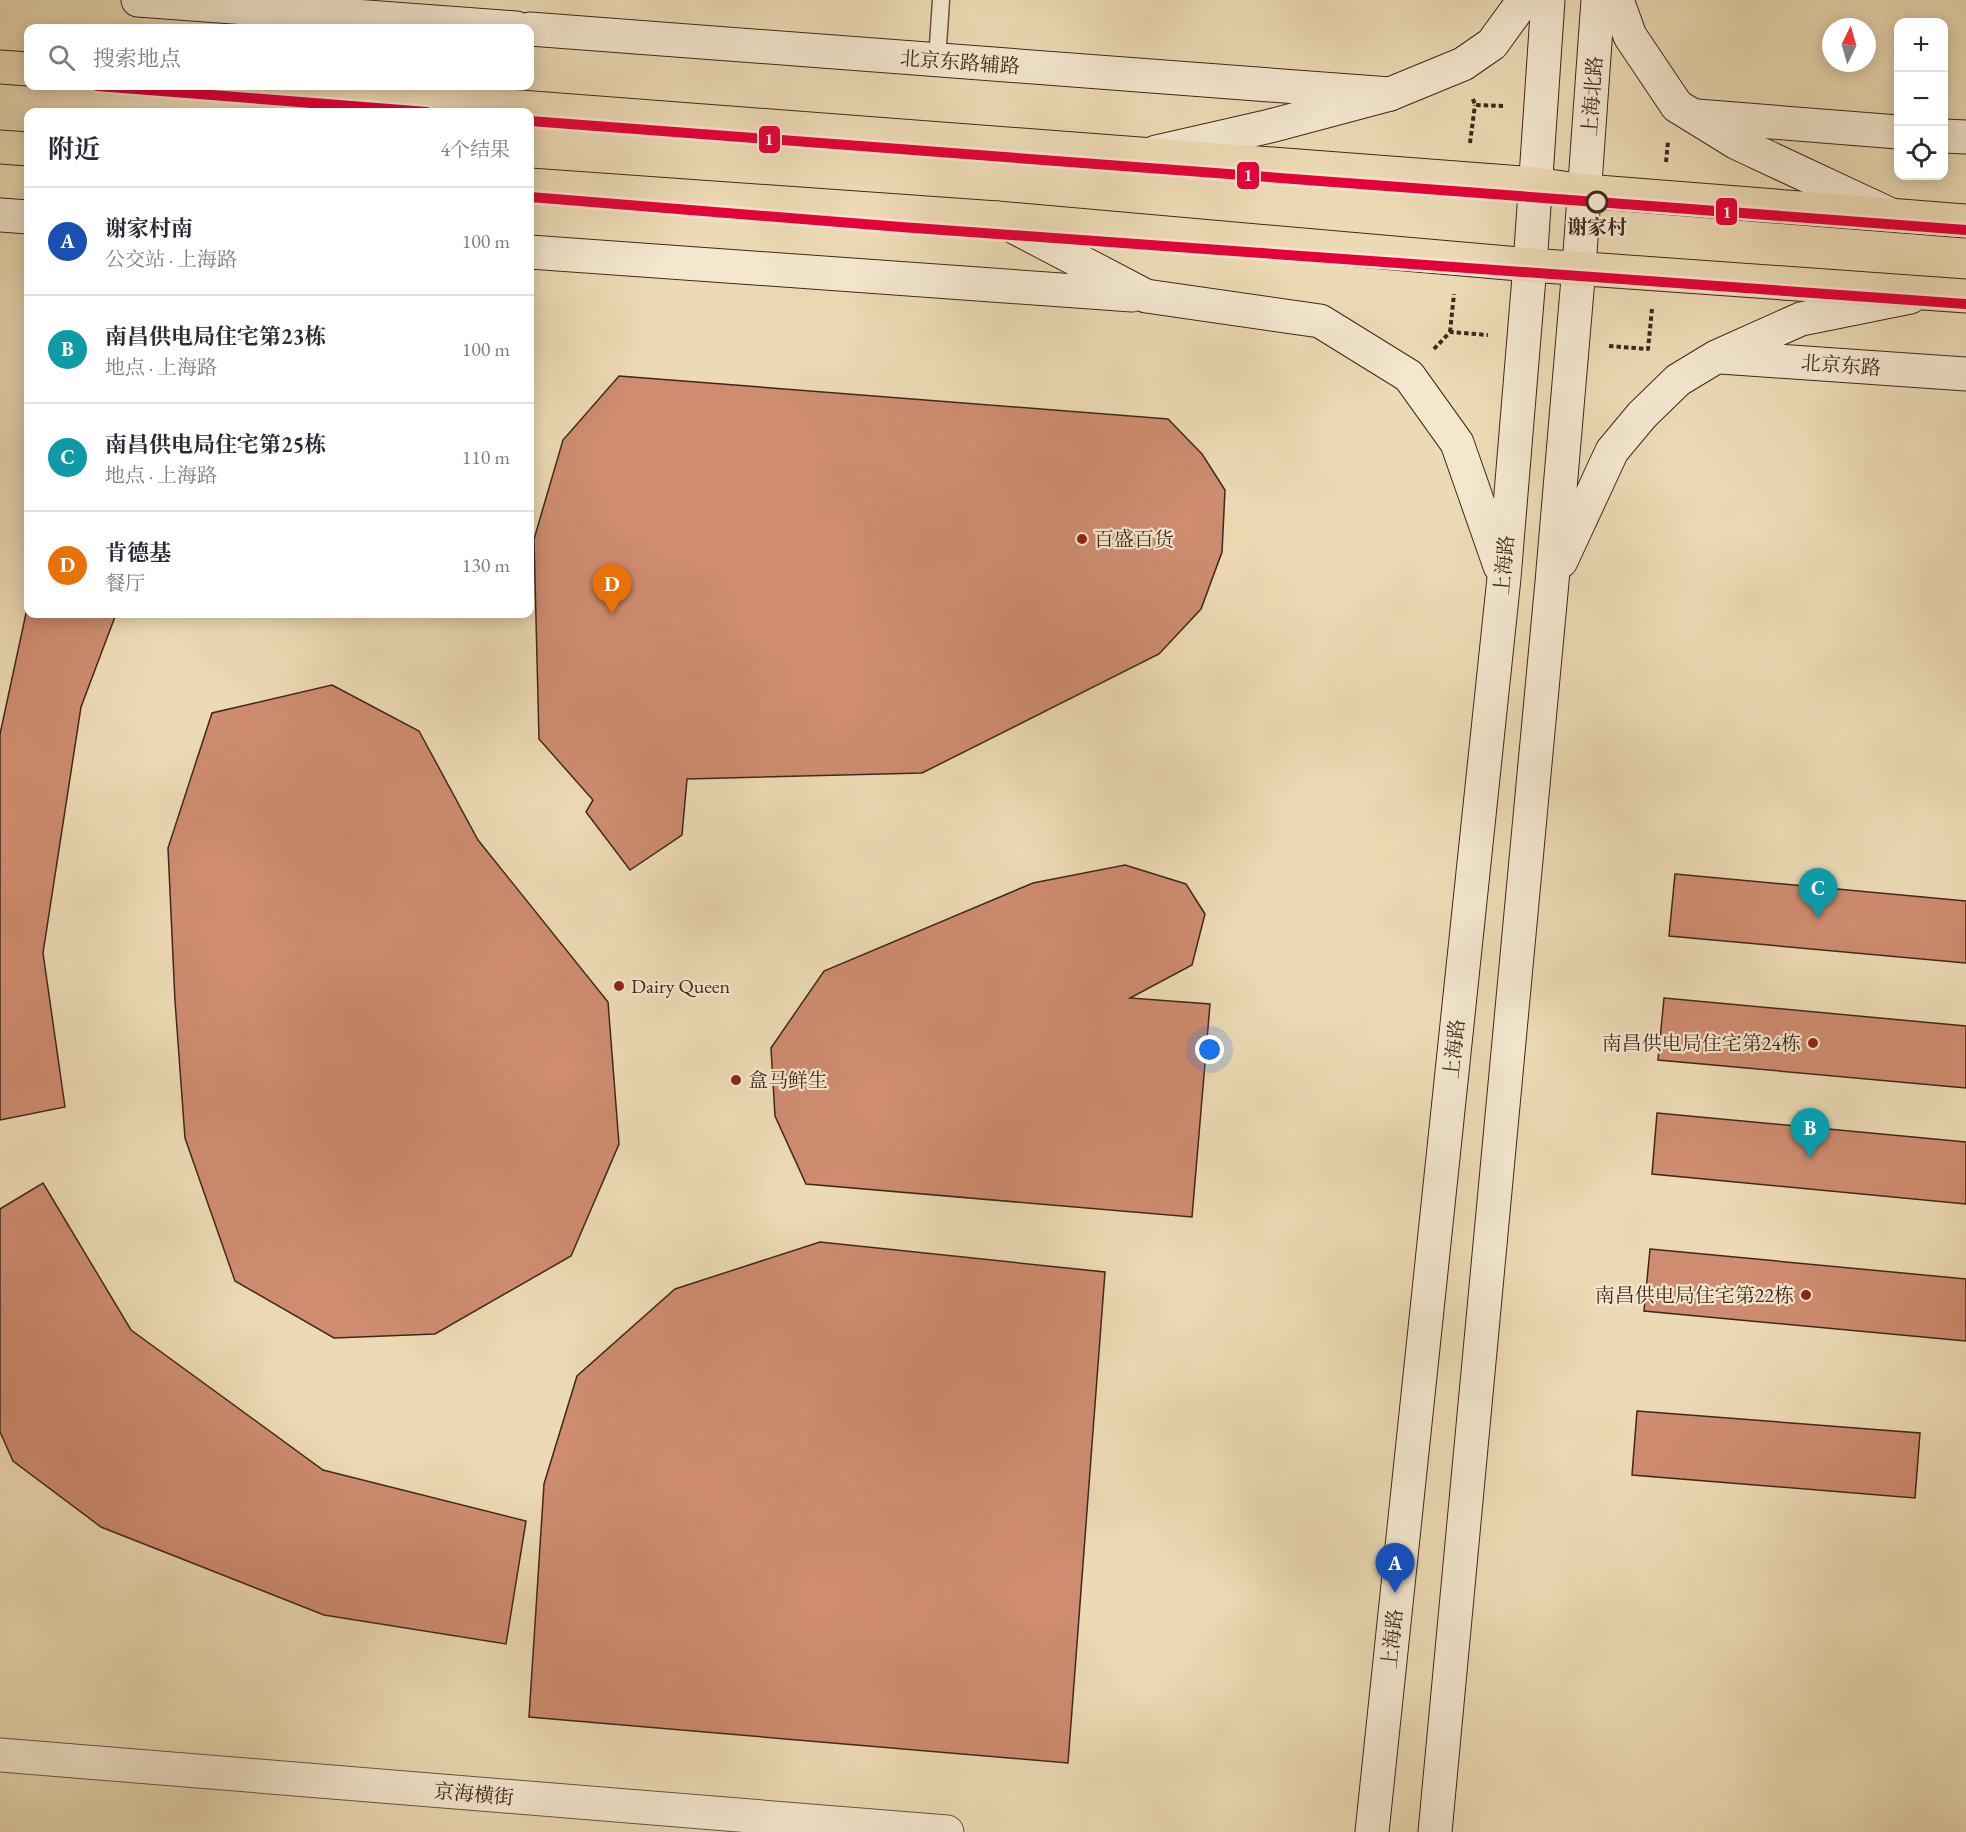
<!DOCTYPE html>
<html lang="zh">
<head>
<meta charset="utf-8">
<style>
  body { margin:0; font-family:"EB Garamond","Noto Serif SC",serif; background:#f7f7f7; color:#2b2b33 }
  .controls { position:absolute; right:18px; top:18px; display:grid; overflow:hidden; border-radius:12px; box-shadow:0 3px 15px #0003 }
  .controls button { width:54px; height:54px; display:grid; place-items:center; padding:0; border:0; border-bottom:2px solid #e1e1e2; background:#fff; color:#2b2b33; font:30px sans-serif }
  .compass { position:absolute; left:1822px; top:18px; width:54px; height:54px; border-radius:50%; background:#fff; box-shadow:0 3px 15px #0003; rotate:5deg }
  .you { position:absolute; left:1210px; top:1050px; width:21px; height:21px; margin:-15px; border:4px solid #fff; border-radius:50%; background:#1a73e8; box-shadow:0 0 0 9px #1a73e833 }
  .badge { display:grid; place-items:center; width:39px; height:39px; border-radius:50%; background:#b45309; color:#fff; font-size:20px; font-weight:700 }
  .pin { position:absolute; translate:-50% -50px; filter:drop-shadow(0 2px 3px #0008) }
  .pin::after { content:''; position:absolute; top:32px; width:21px; height:18px; background:inherit; clip-path:polygon(0 0,100% 0,50% 100%) }
  .list { margin:0; padding:0; list-style:none }
  h2 { display:flex; justify-content:space-between; align-items:center; height:78px; margin:0; padding:0 24px; font-size:26px }
  h2 small { font-size:20px; font-weight:400; color:#7c7c81 }
  .list li { display:grid; grid-template-columns:39px 1fr auto; gap:18px; align-items:center; box-sizing:border-box; height:108px; padding:0 24px; border-top:2px solid #e1e1e2 }
  .list b { display:block; font-size:22px; white-space:nowrap }
  .list p { margin:0; font-size:20px; white-space:nowrap; color:#7c7c81 }
  .list em { font-size:20px; font-style:normal; color:#7c7c81 }
  .icon { flex:none; width:33px; height:33px; fill:none; stroke:currentColor; stroke-width:2; stroke-linecap:round; stroke-linejoin:round }
  .map { position:relative; flex:none; width:1966px; height:1832px; overflow:hidden }
  .search { position:absolute; background:#fff; box-shadow:0 3px 15px #0003; left:24px; top:24px; width:510px; height:66px; display:flex; align-items:center; gap:15px; box-sizing:border-box; padding:0 21px; border-radius:12px; color:#7c7c81; font-size:22px }
  .panel { position:absolute; background:#fff; box-shadow:0 3px 15px #0003; left:24px; top:108px; width:510px; height:510px; border-radius:12px }
  .map>svg:first-child { display:block }
</style>
</head>
<body>
<div class="map">
<svg width="1966" height="1832" viewBox="0 0 1966 1832">
  <rect width="100%" height="100%" fill="#ecdab4"/>
  <filter id="stains"><feTurbulence type="fractalNoise" baseFrequency=".00333" numOctaves="4"/><feColorMatrix values="0 0 0 0 .2 0 0 0 0 .09 0 0 0 0 .02 0 0 0 .5 -.17"/></filter>
  <radialGradient id="worn" r=".72"><stop offset=".6" stop-color="#630" stop-opacity="0"/><stop offset="1" stop-color="#630" stop-opacity=".3"/></radialGradient>
  <g fill="#cf8c70" stroke="#40271d" stroke-width="1.5">
    <path d="M619 376 1168 419 1202 454 1225 490 1222 552 1201 609 1159 654 922 773 687 779 682 835 630 870 586 812 593 800 539 739 534 539 563 440Z"/>
    <path d="M28 604V614H116L81 707 43 953 65 1107 0 1120V734Z"/>
    <path d="M332 685 419 731 478 840 608 1002 619 1144 571 1256 435 1334 334 1338 235 1281 185 1138 175 1001 168 848 212 713Z"/>
    <path d="M1125 865 1186 884 1205 914 1192 965 1130 998 1210 1004 1192 1217 806 1184 775 1116 771 1048 824 971 1033 883Z"/>
    <path d="M1675 874 1966 901V963L1669 936Z"/>
    <path d="M1664 998 1966 1026V1088L1658 1060Z"/>
    <path d="M1657 1113 1966 1142V1204L1652 1174Z"/>
    <path d="M43 1183 131 1330 323 1470 526 1521 506 1644 324 1615 101 1527 13 1461 0 1432V1209Z"/>
    <path d="M820 1242 1105 1272 1068 1763 529 1717 544 1484 577 1376 675 1289Z"/>
    <path d="M1650 1249 1966 1279V1341L1644 1311Z"/>
    <path d="M1637 1411 1920 1433 1915 1498 1632 1475Z"/>
  </g>
  <g fill="none" stroke-linecap="round" stroke-linejoin="round">
    <defs>
      <path id="service" d="M937 60 941 0"/>
      <path id="minor" d="M0 1755 947 1832"/>
      <g id="secondary">
        <path d="M138 0 516 28"/>
        <path d="M1617 0 1630 36 1677 106 1737 143 1889 214"/>
        <path d="M530 29 1390 94"/>
        <path d="M1697 116 1898 132"/>
        <path d="M1944 136 1966 137"/>
        <path d="M1156 152 1270 126 1390 94 1463 64 1492 44 1524 0"/>
        <path d="M0 215 28 217"/>
        <path d="M997 218 1146 296 1320 321 1409 376 1457 443 1500 566"/>
        <path d="M530 252 1132 295"/>
        <path d="M1721 357 1966 374"/>
        <path d="M1561 561 1612 451 1642 415 1678 380 1716 357 1801 319 1910 297"/>
        <path d="M1372 1832 1504 578 1530 265 1548 0"/>
        <path d="M1435 1832 1552 582 1579 267 1598 0"/>
      </g>
      <g id="primary">
        <path d="M0 67 28 69"/>
        <path d="M245 86 1535 184 1585 191 1966 221"/>
        <path d="M0 147 28 149"/>
        <path d="M530 185 997 218 1530 265 1966 296"/>
      </g>
    </defs>
    <use href="#service" stroke="#6b5443" stroke-width="19"/>
    <use href="#minor" stroke="#6b5443" stroke-width="35"/>
    <use href="#secondary" stroke="#40271d" stroke-width="35"/>
    <use href="#primary" stroke="#40271d" stroke-width="35"/>
    <g stroke="#40271d" stroke-width="4" stroke-dasharray="4.5 3" stroke-linecap="butt">
      <path d="M1473 99 1475 105 1503 106"/>
      <path d="M1470 143 1475 105"/>
      <path d="M1666 162 1668 142"/>
      <path d="M1450 332 1454 294"/>
      <path d="M1609 346 1648 349 1652 309"/>
      <path d="M1434 349 1450 332 1488 335"/>
    </g>
    <use href="#service" stroke="#f3e7ce" stroke-width="16"/>
    <use href="#minor" stroke="#f3e7ce" stroke-width="33"/>
    <use href="#secondary" stroke="#f3e7ce" stroke-width="33"/>
    <use href="#primary" stroke="#ecdab4" stroke-width="33"/>
    <defs>
      <g id="metro-1">
        <path d="M97 86 427 112"/>
        <path d="M530 121 1966 230"/>
        <path d="M530 197 901 227 1966 304"/>
      </g>
    </defs>
    <use href="#metro-1" stroke="#f3e7ce" stroke-width="15"/>
    <use href="#metro-1" stroke="#e60039" stroke-width="10"/>
  </g>
  <circle fill="#f3e7ce" stroke="#40271d" stroke-width="3" cx="1597" cy="202" r="10"/>
  <g fill="#8f2418" stroke="#f3e7ce" stroke-width="2">
    <circle cx="1082" cy="539" r="6"/>
    <circle cx="619" cy="986" r="6"/>
    <circle cx="1813" cy="1043" r="6"/>
    <circle cx="736" cy="1080" r="6"/>
    <circle cx="1806" cy="1295" r="6"/>
  </g>
  <g text-anchor="middle" dominant-baseline="central" stroke-width="4.5" stroke-linejoin="round" paint-order="stroke">
    <g font-size="20" fill="#40271d" stroke="#f3e7ce">
      <text transform="translate(960 62) rotate(4)">北京东路辅路</text>
      <text transform="translate(1592 96) rotate(-86)">上海北路</text>
      <text transform="translate(1841 365) rotate(4)">北京东路</text>
      <text transform="translate(1504 565) rotate(-85)">上海路</text>
      <text transform="translate(1454 1049) rotate(-84)">上海路</text>
      <text transform="translate(1392 1639) rotate(-84)">上海路</text>
      <text transform="translate(474 1794) rotate(5)">京海横街</text>
    </g>
    <g font-size="20" font-weight="bold" fill="#40271d" stroke="#f3e7ce">
      <text x="1597" y="227">谢家村</text>
    </g>
    <g font-size="20" fill="#40271d" stroke="#f3e7ce" text-anchor="start">
      <text x="1094" y="539">百盛百货</text>
      <text x="631" y="986">Dairy Queen</text>
      <text x="1801" y="1043" text-anchor="end">南昌供电局住宅第24栋</text>
      <text x="748" y="1080">盒马鲜生</text>
      <text x="1794" y="1295" text-anchor="end">南昌供电局住宅第22栋</text>
    </g>
  </g>
  <g stroke="#f3e7ce" stroke-width="2">
    <rect x="758" y="125" width="23" height="29" rx="6" fill="#e60039"/>
    <rect x="1236" y="161" width="24" height="29" rx="6" fill="#e60039"/>
    <rect x="1715" y="197" width="23" height="29" rx="6" fill="#e60039"/>
  </g>
  <g font-size="16" text-anchor="middle" font-weight="bold" fill="#fff">
    <text x="769" y="145">1</text>
    <text x="1248" y="181">1</text>
    <text x="1727" y="218">1</text>
  </g>
  <rect width="100%" height="100%" filter="url(#stains)"/>
  <rect width="100%" height="100%" fill="url(#worn)"/>
</svg>
<div class="controls">
<button>+</button>
<button>−</button>
<button><svg class="icon" aria-label="locate" viewBox="0 0 24 24"><circle cx="12" cy="12" r="6"/><path d="M12 2v4M12 18v4M2 12h4M18 12h4"/></svg></button>
</div>
<svg class="compass" viewBox="-18 -18 36 36"><path d="M0-13l5 13h-10z" fill="#e53935"/><path d="M0 13l5-13h-10z" fill="#7c7c81"/></svg>
<div class="you"></div>
<div class="pin badge" style="left:1395px;top:1593px;background:#1a4fb4">A</div>
<div class="pin badge" style="left:1810px;top:1158px;background:#0f9aa8">B</div>
<div class="pin badge" style="left:1818px;top:918px;background:#0f9aa8">C</div>
<div class="pin badge" style="left:612px;top:614px;background:#e8710a">D</div>
<div class="search"><svg class="icon" aria-label="search" viewBox="0 0 24 24"><circle cx="10" cy="10" r="6"/><path d="M15 15l6 6"/></svg>搜索地点</div>
<section class="panel">
<h2>附近<small>4个结果</small></h2>
<ul class="list">
<li><span class="badge" style="background:#1a4fb4">A</span><div><b>谢家村南</b><p>公交站 · 上海路</p></div><em>100 m</em></li>
<li><span class="badge" style="background:#0f9aa8">B</span><div><b>南昌供电局住宅第23栋</b><p>地点 · 上海路</p></div><em>100 m</em></li>
<li><span class="badge" style="background:#0f9aa8">C</span><div><b>南昌供电局住宅第25栋</b><p>地点 · 上海路</p></div><em>110 m</em></li>
<li><span class="badge" style="background:#e8710a">D</span><div><b>肯德基</b><p>餐厅</p></div><em>130 m</em></li>
</ul>
</section>
</div>
</body>
</html>
